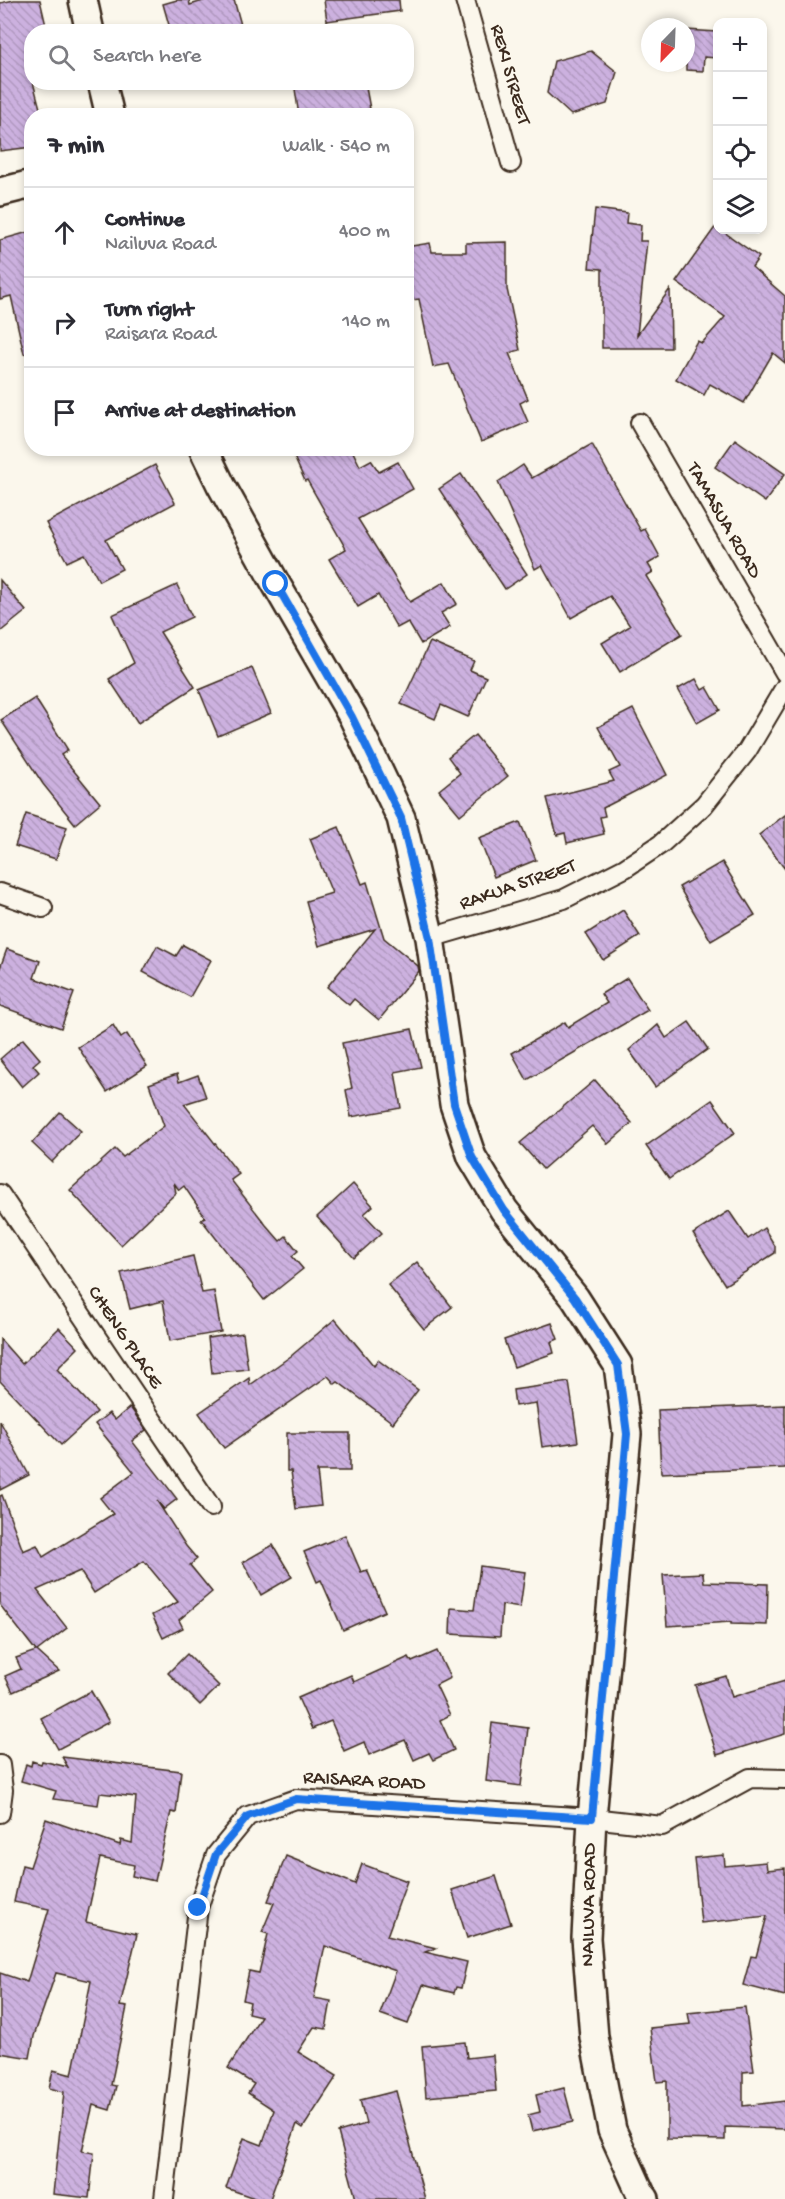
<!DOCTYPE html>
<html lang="en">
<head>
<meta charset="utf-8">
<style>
  body { margin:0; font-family:"Gochi Hand",sans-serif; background:#f7f7f7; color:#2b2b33 }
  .controls { position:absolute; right:18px; top:18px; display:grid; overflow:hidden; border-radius:12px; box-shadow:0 3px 9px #0003 }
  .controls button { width:54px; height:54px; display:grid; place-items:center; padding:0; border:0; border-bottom:2px solid #e1e1e2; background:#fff; color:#2b2b33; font:30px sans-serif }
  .compass { position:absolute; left:641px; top:18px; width:54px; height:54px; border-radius:50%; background:#fff; box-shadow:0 3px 9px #0003; rotate:203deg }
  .stop { position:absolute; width:18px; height:18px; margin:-14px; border:4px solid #1a73e8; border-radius:50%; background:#fff }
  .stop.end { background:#1a73e8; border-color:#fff; box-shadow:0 2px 6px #0008 }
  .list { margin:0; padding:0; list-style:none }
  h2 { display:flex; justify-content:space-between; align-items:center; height:78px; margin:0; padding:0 24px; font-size:26px }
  h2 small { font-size:20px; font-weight:400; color:#7c7c81 }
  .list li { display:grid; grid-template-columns:39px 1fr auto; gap:18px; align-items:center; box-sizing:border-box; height:90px; padding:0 24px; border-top:2px solid #e1e1e2 }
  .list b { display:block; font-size:22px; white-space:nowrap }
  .list p { margin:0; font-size:20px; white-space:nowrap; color:#7c7c81 }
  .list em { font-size:20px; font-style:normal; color:#7c7c81 }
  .icon { flex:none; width:33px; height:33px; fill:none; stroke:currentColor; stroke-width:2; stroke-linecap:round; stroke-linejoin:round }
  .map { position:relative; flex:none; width:785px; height:2199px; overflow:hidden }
  .search { position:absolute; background:#fff; box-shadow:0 3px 9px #0003; left:24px; top:24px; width:390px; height:66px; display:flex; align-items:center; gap:15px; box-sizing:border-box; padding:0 21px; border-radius:24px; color:#7c7c81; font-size:22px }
  .panel { position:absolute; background:#fff; box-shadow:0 3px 9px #0003; left:24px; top:108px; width:390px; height:348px; border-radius:24px }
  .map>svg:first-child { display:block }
</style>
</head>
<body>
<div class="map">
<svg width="785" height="2199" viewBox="0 0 785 2199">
  <defs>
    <pattern id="building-back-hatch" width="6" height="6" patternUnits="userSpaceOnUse" patternTransform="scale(1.5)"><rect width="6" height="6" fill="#ccb1df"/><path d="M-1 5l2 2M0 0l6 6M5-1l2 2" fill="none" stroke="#b098bf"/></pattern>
  </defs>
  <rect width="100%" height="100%" fill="#fbf7ec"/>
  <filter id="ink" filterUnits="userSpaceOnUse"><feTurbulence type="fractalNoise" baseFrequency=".0167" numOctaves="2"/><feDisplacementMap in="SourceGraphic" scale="12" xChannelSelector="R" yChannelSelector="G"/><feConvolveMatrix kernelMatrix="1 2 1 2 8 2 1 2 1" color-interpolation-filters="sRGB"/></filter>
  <g filter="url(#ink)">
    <g fill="url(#building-back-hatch)" stroke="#3b2a1e" stroke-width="1.5">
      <path d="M14 0H40L47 30 32 32V82H33L42 116H32V147L0 151V3Z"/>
      <path d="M177 0H189L190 5 206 0H234L243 32H171L163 4Z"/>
      <path d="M324 0H399L400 11 327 21Z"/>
      <path d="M686 30 717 32V58L704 57 703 71 686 70Z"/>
      <path d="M591 51 617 72 607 104 571 115 547 93 554 61Z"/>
      <path d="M294 82H365L370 109 327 116H299Z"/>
      <path d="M595 209 627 213 626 223 641 225 640 241H647L637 335 670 289 671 348H602V269L589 268Z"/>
      <path d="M716 226 717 230H721L759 257 752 267 785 296V363L773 353 744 403 710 384 704 395 676 379 697 341 702 343 725 317 676 282Z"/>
      <path d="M32 231V353L24 354 11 296 0 299V240Z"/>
      <path d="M507 242V289L520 350 509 353 528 399 520 403 528 422 481 442 449 364 433 367 419 299 406 301V247L430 243 432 252H466V243Z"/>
      <path d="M735 439 785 474 765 502 715 467Z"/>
      <path d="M592 444 641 531 645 529 660 557 648 564 653 572 646 576 682 634 620 672 602 643 630 626 610 596 571 618 542 565 535 569 498 482 523 465 532 478Z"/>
      <path d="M290 448H351L360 466 371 460 379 472 398 462 413 489 358 519 410 602 444 582 457 604 441 613 450 627 421 644 408 622 397 628 378 595 358 607 329 559 346 549 307 480 305 481Z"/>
      <path d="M155 465 175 503 106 540 122 569 99 581 84 554 67 562 46 523Z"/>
      <path d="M461 474 527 574 505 589 439 489Z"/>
      <path d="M0 580 26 611 0 632Z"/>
      <path d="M177 585 192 617 160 632 195 687 138 723 109 679 134 663 112 615Z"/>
      <path d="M430 642 474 661 470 670 486 677 468 717 441 705 435 719 401 704Z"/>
      <path d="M252 668 271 713 218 736 199 690Z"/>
      <path d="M696 679 702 690 707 687 720 710 697 723 678 689Z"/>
      <path d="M35 698 68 750 61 755 100 803 75 824 43 784 1 720Z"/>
      <path d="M633 709 667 775 603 808 605 816 600 817 604 834 567 843 565 833 557 835 547 798 614 781 609 772 620 767 598 727Z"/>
      <path d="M475 735 508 776 460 815 439 790 460 773 448 757Z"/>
      <path d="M26 814 67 827 56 859 15 846Z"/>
      <path d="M785 815V869L759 835Z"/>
      <path d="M520 822 536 860 494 877 479 838Z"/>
      <path d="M339 827 362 884 367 882 384 938 418 966 419 971 379 1020 354 999 349 1005 327 987 375 929 319 946 306 901 332 893 310 839Z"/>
      <path d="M722 862 755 915 711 941 679 887Z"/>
      <path d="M623 910 640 936 603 960 586 934Z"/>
      <path d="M183 945 211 960 190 997 143 972 157 946 176 956Z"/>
      <path d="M7 949 40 961 34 978 74 993 61 1028 0 1006V968Z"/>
      <path d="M627 978 648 1010 527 1080 512 1053 565 1022 568 1027 607 1003 601 994Z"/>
      <path d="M689 1022 708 1049 655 1087 629 1050 658 1025 666 1038Z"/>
      <path d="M113 1025 121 1038 127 1034 147 1066 107 1092 78 1047Z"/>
      <path d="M412 1029 421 1067 395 1072 401 1108 351 1117 346 1090 352 1088 342 1043Z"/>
      <path d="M23 1039 40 1059 33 1065 39 1072 22 1087 0 1059Z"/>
      <path d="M177 1074 179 1082 198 1075 206 1097 184 1104 239 1174 231 1180 266 1225 280 1241 286 1236 298 1251 292 1256 303 1269 264 1300 201 1219 205 1217 184 1186 179 1190 174 1183 176 1193 121 1245 70 1190 115 1149 123 1157 164 1126 149 1084Z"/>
      <path d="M595 1080 632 1123 608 1144 592 1126 543 1169 520 1143Z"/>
      <path d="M712 1100 735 1133 669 1179 646 1146Z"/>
      <path d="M60 1112 81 1131 52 1162 32 1143Z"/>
      <path d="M353 1184 373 1206 364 1214 382 1233 354 1258 317 1217Z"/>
      <path d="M729 1211 748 1239 764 1228 775 1246V1253L725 1285 693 1234Z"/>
      <path d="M193 1256 202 1293 214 1291 221 1332 170 1341 163 1301 130 1309 121 1273Z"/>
      <path d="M417 1262 452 1307 424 1329 388 1285Z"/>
      <path d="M335 1319 374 1366 378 1360 418 1390 393 1423 338 1382 335 1384 328 1376 224 1448 199 1413 249 1378 250 1385 291 1356Z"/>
      <path d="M552 1323 558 1339 551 1342 554 1353 514 1367 504 1340Z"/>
      <path d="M59 1328 78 1348 57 1369 97 1412 61 1445 0 1381V1339L22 1364Z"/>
      <path d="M243 1333 248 1369 212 1373 208 1338Z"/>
      <path d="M569 1382 578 1442 542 1447 536 1403 515 1406 513 1390Z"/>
      <path d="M785 1405V1468L661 1473 658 1410Z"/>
      <path d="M130 1407 146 1430 132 1441 177 1499 164 1509 157 1501 186 1546 197 1559 190 1565 212 1592 179 1620 183 1628 163 1638 152 1615 178 1602 144 1561 94 1593 80 1571 37 1590 67 1628 37 1651 59 1671 13 1692 5 1676 21 1669 16 1658 36 1651 0 1605V1496L2 1495 23 1551 37 1545 43 1557 113 1514 100 1498 134 1472 95 1424 109 1413 115 1420Z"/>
      <path d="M0 1421 29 1475 0 1490Z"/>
      <path d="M287 1433H350V1471H317L321 1506 296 1509 291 1471H287Z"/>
      <path d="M345 1535 361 1572 367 1570 385 1611 343 1630 321 1580 317 1582 304 1552Z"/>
      <path d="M273 1545 292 1577 261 1595 243 1562Z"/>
      <path d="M480 1566 525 1572 520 1608 502 1605 500 1637 450 1634 451 1608 474 1610Z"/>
      <path d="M703 1573 704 1582 768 1584 767 1625 731 1624V1622L667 1626 663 1575Z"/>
      <path d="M437 1651 450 1678 436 1685 450 1715 440 1720 454 1750 433 1760 429 1753 414 1760 405 1740 369 1755 364 1742 344 1751 331 1721 312 1729 298 1698 351 1675 354 1682 409 1657 412 1662Z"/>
      <path d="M187 1654 219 1686 200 1705 168 1673Z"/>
      <path d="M726 1676 732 1697 785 1681V1734L717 1755 695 1685Z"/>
      <path d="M91 1691 109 1722 58 1749 41 1718Z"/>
      <path d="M492 1723 528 1728 521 1786 486 1781Z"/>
      <path d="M62 1757 181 1771 176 1813 171 1812 155 1881 132 1876 134 1865 100 1858 86 1922 137 1934 120 2006 127 2007 111 2085 116 2086 110 2110 93 2105 82 2151 94 2153 89 2198 53 2194 64 2092 49 2088 53 2070 72 2075 91 1981 56 1973 34 2036 30 2058 0 2053V1973L27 1982 49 1909 14 1902 22 1865 30 1867 46 1819 120 1845 121 1840 132 1843 136 1797 100 1793 98 1805 53 1799 56 1791 21 1781 26 1764 31 1766 32 1761 41 1764 42 1761 68 1767Z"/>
      <path d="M724 1855 725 1866 766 1862 767 1870 785 1868V1996L743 1985 751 1956 756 1957 767 1916 701 1923 694 1858Z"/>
      <path d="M286 1856 355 1884 362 1864 407 1881 387 1936 436 1948 425 1952 467 1962 461 1988 456 1987 454 1993 423 1985 408 2024 380 2014 396 1971 325 1946 314 1998 331 2001 326 2029 314 2027 298 2052 337 2076 303 2128 297 2124 270 2199H257L226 2188 244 2138 262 2145 274 2110 248 2093 254 2084 228 2068 261 2016 248 2013 250 2002 243 2000 249 1971 259 1973 268 1934 262 1932 274 1903 268 1901Z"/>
      <path d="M496 1876 511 1924 467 1938 452 1890Z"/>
      <path d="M745 2007 754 2071 743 2072V2106L785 2101V2129L725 2127V2140L667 2139V2081L657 2082 650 2028 690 2024 688 2013Z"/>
      <path d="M465 2042 467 2058 493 2055 496 2091 426 2097 422 2046Z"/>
      <path d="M564 2088 573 2122 532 2131 528 2115 540 2112 536 2095Z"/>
      <path d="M396 2091 425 2199H356L338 2132 366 2124 360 2100Z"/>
    </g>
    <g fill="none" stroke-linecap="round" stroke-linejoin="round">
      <defs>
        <g id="street">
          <path d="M465 0 511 163"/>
          <path d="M640 423 785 673"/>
          <path d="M0 893 43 908"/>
          <path d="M430 938 564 899 625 868 661 844 704 805 747 751 785 687"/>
          <path d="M0 1194 211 1507"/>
          <path d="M0 1765 3 1790 0 1813"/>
          <path d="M164 2199 198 1908 216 1855 248 1816 296 1799 592 1818 662 1826 750 1778 785 1779"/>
        </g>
        <g id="secondary">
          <path d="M83 0 90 32"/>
          <path d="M102 82 110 116"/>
          <path d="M0 192 32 184"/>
          <path d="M203 448 221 485 276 584 353 717 401 818 430 938 454 1104 472 1157 504 1210 575 1298 618 1365 627 1434 592 1818 586 1938 594 2037 612 2130 641 2194 645 2199"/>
        </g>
      </defs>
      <use href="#street" stroke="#3b2a1e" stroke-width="22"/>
      <use href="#secondary" stroke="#3b2a1e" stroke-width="32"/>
      <use href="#street" stroke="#fbf7ec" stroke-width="18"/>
      <use href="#secondary" stroke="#fbf7ec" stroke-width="27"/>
    </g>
  </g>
  <g fill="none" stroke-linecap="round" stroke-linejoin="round" filter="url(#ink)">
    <path stroke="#1a73e8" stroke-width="8" d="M198 1908 216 1854 248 1816 296 1799 592 1818 627 1434 618 1365 575 1298 504 1210 472 1157 454 1104 430 938 401 818 352 717 276 584"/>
  </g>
  <g text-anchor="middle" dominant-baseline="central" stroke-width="4.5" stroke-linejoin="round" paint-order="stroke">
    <g font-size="20" fill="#3b2a1e" stroke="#fbf7ec">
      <text transform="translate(509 75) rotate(74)">REKI STREET</text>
      <text transform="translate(723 521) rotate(60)">TAMASUA ROAD</text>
      <text transform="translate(518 886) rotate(-19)">RAKUA STREET</text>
      <text transform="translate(124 1338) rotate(56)">CHENG PLACE</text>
      <text transform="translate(364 1782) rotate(3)">RAISARA ROAD</text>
      <text transform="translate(590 1905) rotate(-89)">NAILUVA ROAD</text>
    </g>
  </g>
</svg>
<div class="controls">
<button>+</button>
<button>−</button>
<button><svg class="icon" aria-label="locate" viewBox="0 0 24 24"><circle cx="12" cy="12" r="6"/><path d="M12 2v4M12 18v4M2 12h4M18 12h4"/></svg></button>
<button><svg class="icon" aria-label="layers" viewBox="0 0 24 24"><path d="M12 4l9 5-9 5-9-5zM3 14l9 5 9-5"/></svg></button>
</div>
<svg class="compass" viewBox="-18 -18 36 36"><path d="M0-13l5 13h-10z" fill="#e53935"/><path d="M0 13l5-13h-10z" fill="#7c7c81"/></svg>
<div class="stop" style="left:276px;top:584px"></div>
<div class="stop end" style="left:198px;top:1908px"></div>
<div class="search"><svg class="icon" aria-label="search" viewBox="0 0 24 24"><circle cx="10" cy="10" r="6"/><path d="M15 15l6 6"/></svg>Search here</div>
<section class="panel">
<h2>7 min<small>Walk · 540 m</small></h2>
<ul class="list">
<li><svg class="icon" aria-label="ahead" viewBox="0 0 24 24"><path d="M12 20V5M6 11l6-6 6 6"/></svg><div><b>Continue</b><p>Nailuva Road</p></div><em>400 m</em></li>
<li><svg class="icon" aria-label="right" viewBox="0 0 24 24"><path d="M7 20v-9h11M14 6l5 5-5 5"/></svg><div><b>Turn right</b><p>Raisara Road</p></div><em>140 m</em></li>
<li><svg class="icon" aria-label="arrive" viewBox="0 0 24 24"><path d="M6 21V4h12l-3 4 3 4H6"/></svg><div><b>Arrive at destination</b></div></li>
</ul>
</section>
</div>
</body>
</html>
